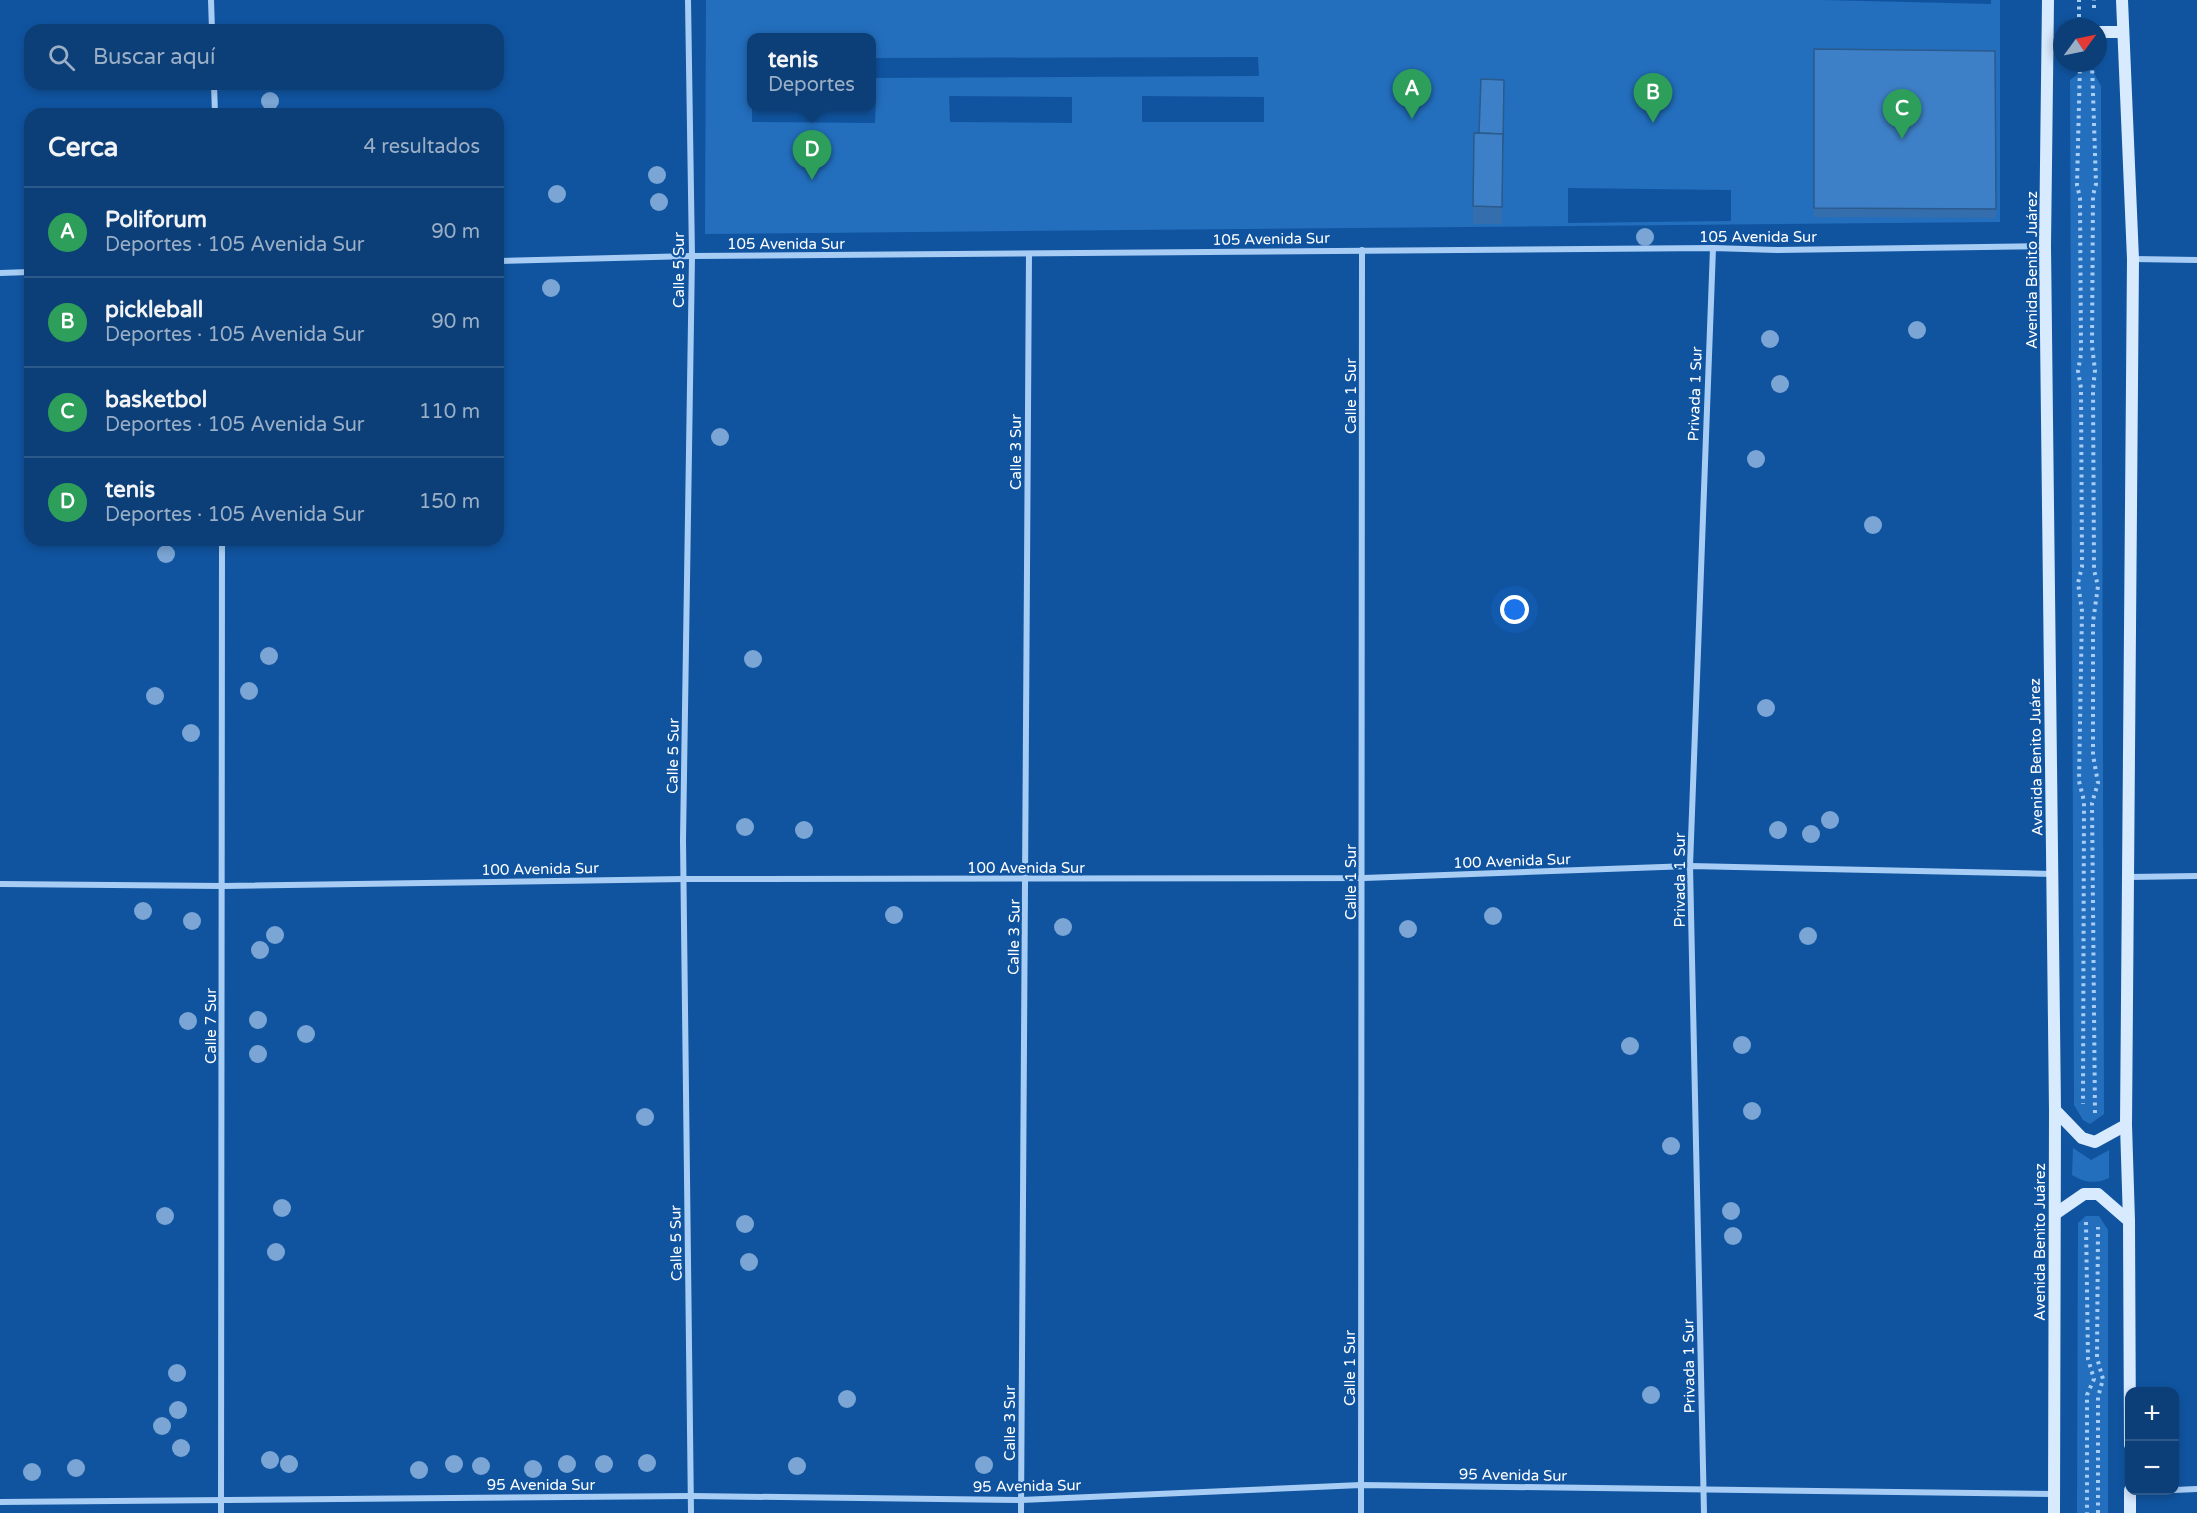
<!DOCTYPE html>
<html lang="es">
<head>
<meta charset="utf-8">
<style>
  body { margin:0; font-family:"Varela Round",sans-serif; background:#15467d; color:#f1f3f6 }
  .controls { position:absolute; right:18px; bottom:18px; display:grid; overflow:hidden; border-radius:12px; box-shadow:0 3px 9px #0003 }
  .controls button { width:54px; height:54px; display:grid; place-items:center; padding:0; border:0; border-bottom:2px solid #2c588a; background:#0c3f78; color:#f1f3f6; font:30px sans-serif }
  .compass { position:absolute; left:2053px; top:18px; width:54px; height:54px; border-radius:50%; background:#0c3f78; box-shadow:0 3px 9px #0003; rotate:57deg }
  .you { position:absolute; left:1515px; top:610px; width:21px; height:21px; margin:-15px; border:4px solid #fff; border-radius:50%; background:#1a73e8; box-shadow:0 0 0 9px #1a73e833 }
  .badge { display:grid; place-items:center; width:39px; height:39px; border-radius:50%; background:#90b9f0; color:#fff; font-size:20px; font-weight:700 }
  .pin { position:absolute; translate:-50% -50px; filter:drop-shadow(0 2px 3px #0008) }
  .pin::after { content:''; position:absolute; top:32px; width:21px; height:18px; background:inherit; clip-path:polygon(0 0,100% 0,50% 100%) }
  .popup { position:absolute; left:747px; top:33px; width:129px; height:78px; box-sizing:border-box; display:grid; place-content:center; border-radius:12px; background:#0c3f78; filter:drop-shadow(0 2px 4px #0005); font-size:20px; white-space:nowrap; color:#9aafc6 }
  .popup b { font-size:22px; color:#f1f3f6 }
  .popup::after { content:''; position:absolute; left:50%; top:100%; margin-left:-12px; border:12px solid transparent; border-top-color:#0c3f78 }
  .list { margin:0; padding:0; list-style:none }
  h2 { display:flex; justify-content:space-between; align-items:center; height:78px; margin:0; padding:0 24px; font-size:26px }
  h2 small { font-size:20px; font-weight:400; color:#9aafc6 }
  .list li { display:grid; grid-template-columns:39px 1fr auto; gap:18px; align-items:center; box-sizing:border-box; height:90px; padding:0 24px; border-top:2px solid #2c588a }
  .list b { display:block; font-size:22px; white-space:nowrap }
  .list p { margin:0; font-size:20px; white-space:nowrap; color:#9aafc6 }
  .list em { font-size:20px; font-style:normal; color:#9aafc6 }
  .icon { flex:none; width:33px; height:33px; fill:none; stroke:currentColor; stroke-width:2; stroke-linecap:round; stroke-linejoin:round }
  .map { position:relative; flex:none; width:2197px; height:1513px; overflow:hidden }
  .search { position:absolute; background:#0c3f78; box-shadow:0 3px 9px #0003; left:24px; top:24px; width:480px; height:66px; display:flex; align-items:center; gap:15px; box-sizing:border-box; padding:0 21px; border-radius:18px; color:#9aafc6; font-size:22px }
  .panel { position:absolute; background:#0c3f78; box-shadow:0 3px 9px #0003; left:24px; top:108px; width:480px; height:438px; border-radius:18px }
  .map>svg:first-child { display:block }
</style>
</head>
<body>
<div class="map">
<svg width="2197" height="1513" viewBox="0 0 2197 1513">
  <rect width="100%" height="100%" fill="#1054a0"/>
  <g fill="#236fbe" fill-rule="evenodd">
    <path d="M706 0H1822L1991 4V0H2000V222L705 234ZM752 38H872V58L1258 57 1259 76 872 78V97H876L875 123 752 122ZM949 96 1072 97V123L950 122ZM1142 96 1264 97V122H1142ZM1479 151H1503L1501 224 1473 223ZM1568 188 1731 190V221L1568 223Z"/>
    <path d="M2086 68 2092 70 2101 86 2104 1114 2090 1124 2083 1120 2074 1105 2070 80Z"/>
    <path d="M2073 1148 2091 1160 2109 1150V1178C2095 1184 2086 1183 2072 1175Z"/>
    <path d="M2086 1216H2099L2108 1230V1513H2077L2078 1223Z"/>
  </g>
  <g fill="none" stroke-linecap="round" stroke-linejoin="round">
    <g stroke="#a8cdf5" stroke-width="4" stroke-dasharray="3 4.5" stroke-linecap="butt">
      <path d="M2094 8V0"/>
      <path d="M2079 17V0"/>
      <path d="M2080 63 2077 185 2080 198 2081 354 2078 371 2081 388 2082 567 2078 583 2082 611 2079 781 2084 801 2083 1104"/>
      <path d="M2092 63 2096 184 2093 195 2092 346 2095 370 2093 389 2094 570 2098 586 2093 622V755L2098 783 2092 803 2095 1115"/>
      <path d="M2086 1222 2088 1359 2094 1379 2087 1395V1513"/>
      <path d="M2098 1513V1397L2103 1379 2097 1358 2098 1227"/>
    </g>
    <g stroke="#a8cdf5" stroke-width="6">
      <path d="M211 0 212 30"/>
      <path d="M688 0 692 256 683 840 691 1513"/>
      <path d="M214 84 215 114"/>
      <path d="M2133 259 2197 260"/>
      <path d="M498 261 692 256 1713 248 1777 250 2045 246"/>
      <path d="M0 273 30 272"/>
      <path d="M2129 877 2197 876"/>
      <path d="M0 884 223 886 684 879 1364 878 1690 866 2052 874"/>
      <path d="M2174 1490 2197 1489"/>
      <path d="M0 1502 691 1496 1021 1500 1361 1485 2053 1494"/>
      <path d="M221 1513 222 540"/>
      <path d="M1021 1513 1029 254"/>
      <path d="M1361 1513 1362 250"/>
      <path d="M1704 1513 1690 866 1713 248"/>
    </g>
    <g stroke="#d8eafe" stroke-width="12">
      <path d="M2048 0 2045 246 2055 1110 2054 1513"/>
      <path d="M2122 0 2133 259 2126 1125 2129 1221 2130 1445"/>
      <path d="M2098 32H2122"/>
      <path d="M2055 1110 2082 1138 2095 1142 2126 1125"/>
      <path d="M2055 1214 2084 1194H2098L2129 1221"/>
      <path d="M2130 1490V1513"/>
    </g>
  </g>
  <g fill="#7aa5d4">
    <circle cx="270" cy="101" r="9"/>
    <circle cx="657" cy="175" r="9"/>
    <circle cx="557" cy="194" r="9"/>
    <circle cx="659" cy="202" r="9"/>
    <circle cx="1645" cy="237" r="9"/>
    <circle cx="551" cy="288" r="9"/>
    <circle cx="1917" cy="330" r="9"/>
    <circle cx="1770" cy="339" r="9"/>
    <circle cx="1780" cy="384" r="9"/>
    <circle cx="720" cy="437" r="9"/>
    <circle cx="1756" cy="459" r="9"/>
    <circle cx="1873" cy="525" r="9"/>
    <circle cx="166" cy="554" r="9"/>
    <circle cx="269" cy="656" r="9"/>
    <circle cx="753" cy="659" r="9"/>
    <circle cx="249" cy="691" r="9"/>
    <circle cx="155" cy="696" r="9"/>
    <circle cx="1766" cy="708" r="9"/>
    <circle cx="191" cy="733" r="9"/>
    <circle cx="1830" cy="820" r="9"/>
    <circle cx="745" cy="827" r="9"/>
    <circle cx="804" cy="830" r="9"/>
    <circle cx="1778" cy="830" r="9"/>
    <circle cx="1811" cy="834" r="9"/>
    <circle cx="143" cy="911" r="9"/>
    <circle cx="894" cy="915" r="9"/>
    <circle cx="1493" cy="916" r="9"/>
    <circle cx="192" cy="921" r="9"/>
    <circle cx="1063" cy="927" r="9"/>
    <circle cx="1408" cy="929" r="9"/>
    <circle cx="275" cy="935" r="9"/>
    <circle cx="1808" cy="936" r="9"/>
    <circle cx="260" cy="950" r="9"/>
    <circle cx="258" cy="1020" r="9"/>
    <circle cx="188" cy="1021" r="9"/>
    <circle cx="306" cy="1034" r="9"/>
    <circle cx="1742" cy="1045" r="9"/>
    <circle cx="1630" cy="1046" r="9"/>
    <circle cx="258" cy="1054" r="9"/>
    <circle cx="1752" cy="1111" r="9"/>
    <circle cx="645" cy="1117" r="9"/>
    <circle cx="1671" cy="1146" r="9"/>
    <circle cx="282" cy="1208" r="9"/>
    <circle cx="1731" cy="1211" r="9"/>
    <circle cx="165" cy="1216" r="9"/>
    <circle cx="745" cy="1224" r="9"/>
    <circle cx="1733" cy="1236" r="9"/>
    <circle cx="276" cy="1252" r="9"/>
    <circle cx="749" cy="1262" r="9"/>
    <circle cx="177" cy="1373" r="9"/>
    <circle cx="1651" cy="1395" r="9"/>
    <circle cx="847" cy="1399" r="9"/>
    <circle cx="178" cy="1410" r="9"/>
    <circle cx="162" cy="1426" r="9"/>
    <circle cx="181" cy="1448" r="9"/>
    <circle cx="270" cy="1460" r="9"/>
    <circle cx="647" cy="1463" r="9"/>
    <circle cx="289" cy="1464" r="9"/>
    <circle cx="454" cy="1464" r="9"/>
    <circle cx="567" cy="1464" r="9"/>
    <circle cx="604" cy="1464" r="9"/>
    <circle cx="984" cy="1465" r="9"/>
    <circle cx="481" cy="1466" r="9"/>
    <circle cx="797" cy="1466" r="9"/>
    <circle cx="76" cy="1468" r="9"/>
    <circle cx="533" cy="1469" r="9"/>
    <circle cx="419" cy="1470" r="9"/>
    <circle cx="32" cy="1472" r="9"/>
  </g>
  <g fill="#356eac">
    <path d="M1814 49 1995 51 1996 218 1814 217Z"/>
    <path d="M1474 133 1503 151 1502 224H1473Z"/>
  </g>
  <g fill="#3e80c8" stroke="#2b5a8c" stroke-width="1.5">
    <path d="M1814 49 1995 51 1996 209 1814 208Z"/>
    <path d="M1481 79 1504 80 1503 143V134L1479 133Z"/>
    <path d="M1474 133 1503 134 1502 207 1473 206Z"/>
  </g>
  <g text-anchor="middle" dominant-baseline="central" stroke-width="4.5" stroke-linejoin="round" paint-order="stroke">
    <g font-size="15" fill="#fff" stroke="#1054a0">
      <text x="1758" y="237">105 Avenida Sur</text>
      <text transform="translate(1271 239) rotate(-1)">105 Avenida Sur</text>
      <text x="786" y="244">105 Avenida Sur</text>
      <text transform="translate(679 270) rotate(-90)">Calle 5 Sur</text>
      <text transform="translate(2032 270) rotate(-90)">Avenida Benito Juárez</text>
      <text transform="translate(1695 394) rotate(-88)">Privada 1 Sur</text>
      <text transform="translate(1351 396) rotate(-90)">Calle 1 Sur</text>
      <text transform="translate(1016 452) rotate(-90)">Calle 3 Sur</text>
      <text transform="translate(673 756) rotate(-89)">Calle 5 Sur</text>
      <text transform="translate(2036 757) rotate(-91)">Avenida Benito Juárez</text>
      <text transform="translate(1512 861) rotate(-2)">100 Avenida Sur</text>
      <text x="1026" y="868">100 Avenida Sur</text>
      <text transform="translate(540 869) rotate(-1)">100 Avenida Sur</text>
      <text transform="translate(1680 880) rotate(-90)">Privada 1 Sur</text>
      <text transform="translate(1351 882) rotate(-90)">Calle 1 Sur</text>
      <text transform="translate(1014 937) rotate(-89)">Calle 3 Sur</text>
      <text transform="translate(211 1026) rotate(-90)">Calle 7 Sur</text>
      <text transform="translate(2040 1242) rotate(-90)">Avenida Benito Juárez</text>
      <text transform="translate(676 1243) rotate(-91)">Calle 5 Sur</text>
      <text transform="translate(1689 1366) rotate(-91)">Privada 1 Sur</text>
      <text transform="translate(1350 1368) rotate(-90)">Calle 1 Sur</text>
      <text transform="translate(1010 1423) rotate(-90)">Calle 3 Sur</text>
      <text transform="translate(1513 1475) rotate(1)">95 Avenida Sur</text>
      <text x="541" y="1485">95 Avenida Sur</text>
      <text transform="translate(1027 1486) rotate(-1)">95 Avenida Sur</text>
    </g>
  </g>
</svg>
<div class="controls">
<button>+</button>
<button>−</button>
</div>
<svg class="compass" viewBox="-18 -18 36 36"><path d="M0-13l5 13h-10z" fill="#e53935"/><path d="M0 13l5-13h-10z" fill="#9aafc6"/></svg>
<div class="you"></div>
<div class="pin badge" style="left:1412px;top:119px;background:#2e9e5b">A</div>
<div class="pin badge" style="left:1653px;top:123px;background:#2e9e5b">B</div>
<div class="pin badge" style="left:1902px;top:139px;background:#2e9e5b">C</div>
<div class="pin badge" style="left:812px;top:180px;background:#2e9e5b">D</div>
<div class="popup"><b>tenis</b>Deportes</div>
<div class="search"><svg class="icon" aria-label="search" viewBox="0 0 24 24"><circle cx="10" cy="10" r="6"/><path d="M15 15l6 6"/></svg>Buscar aquí</div>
<section class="panel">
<h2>Cerca<small>4 resultados</small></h2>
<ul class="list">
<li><span class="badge" style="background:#2e9e5b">A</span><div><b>Poliforum</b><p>Deportes · 105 Avenida Sur</p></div><em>90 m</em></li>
<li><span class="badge" style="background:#2e9e5b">B</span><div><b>pickleball</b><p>Deportes · 105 Avenida Sur</p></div><em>90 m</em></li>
<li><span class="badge" style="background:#2e9e5b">C</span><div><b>basketbol</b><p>Deportes · 105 Avenida Sur</p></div><em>110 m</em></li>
<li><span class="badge" style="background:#2e9e5b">D</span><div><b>tenis</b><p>Deportes · 105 Avenida Sur</p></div><em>150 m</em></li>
</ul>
</section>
</div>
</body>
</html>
